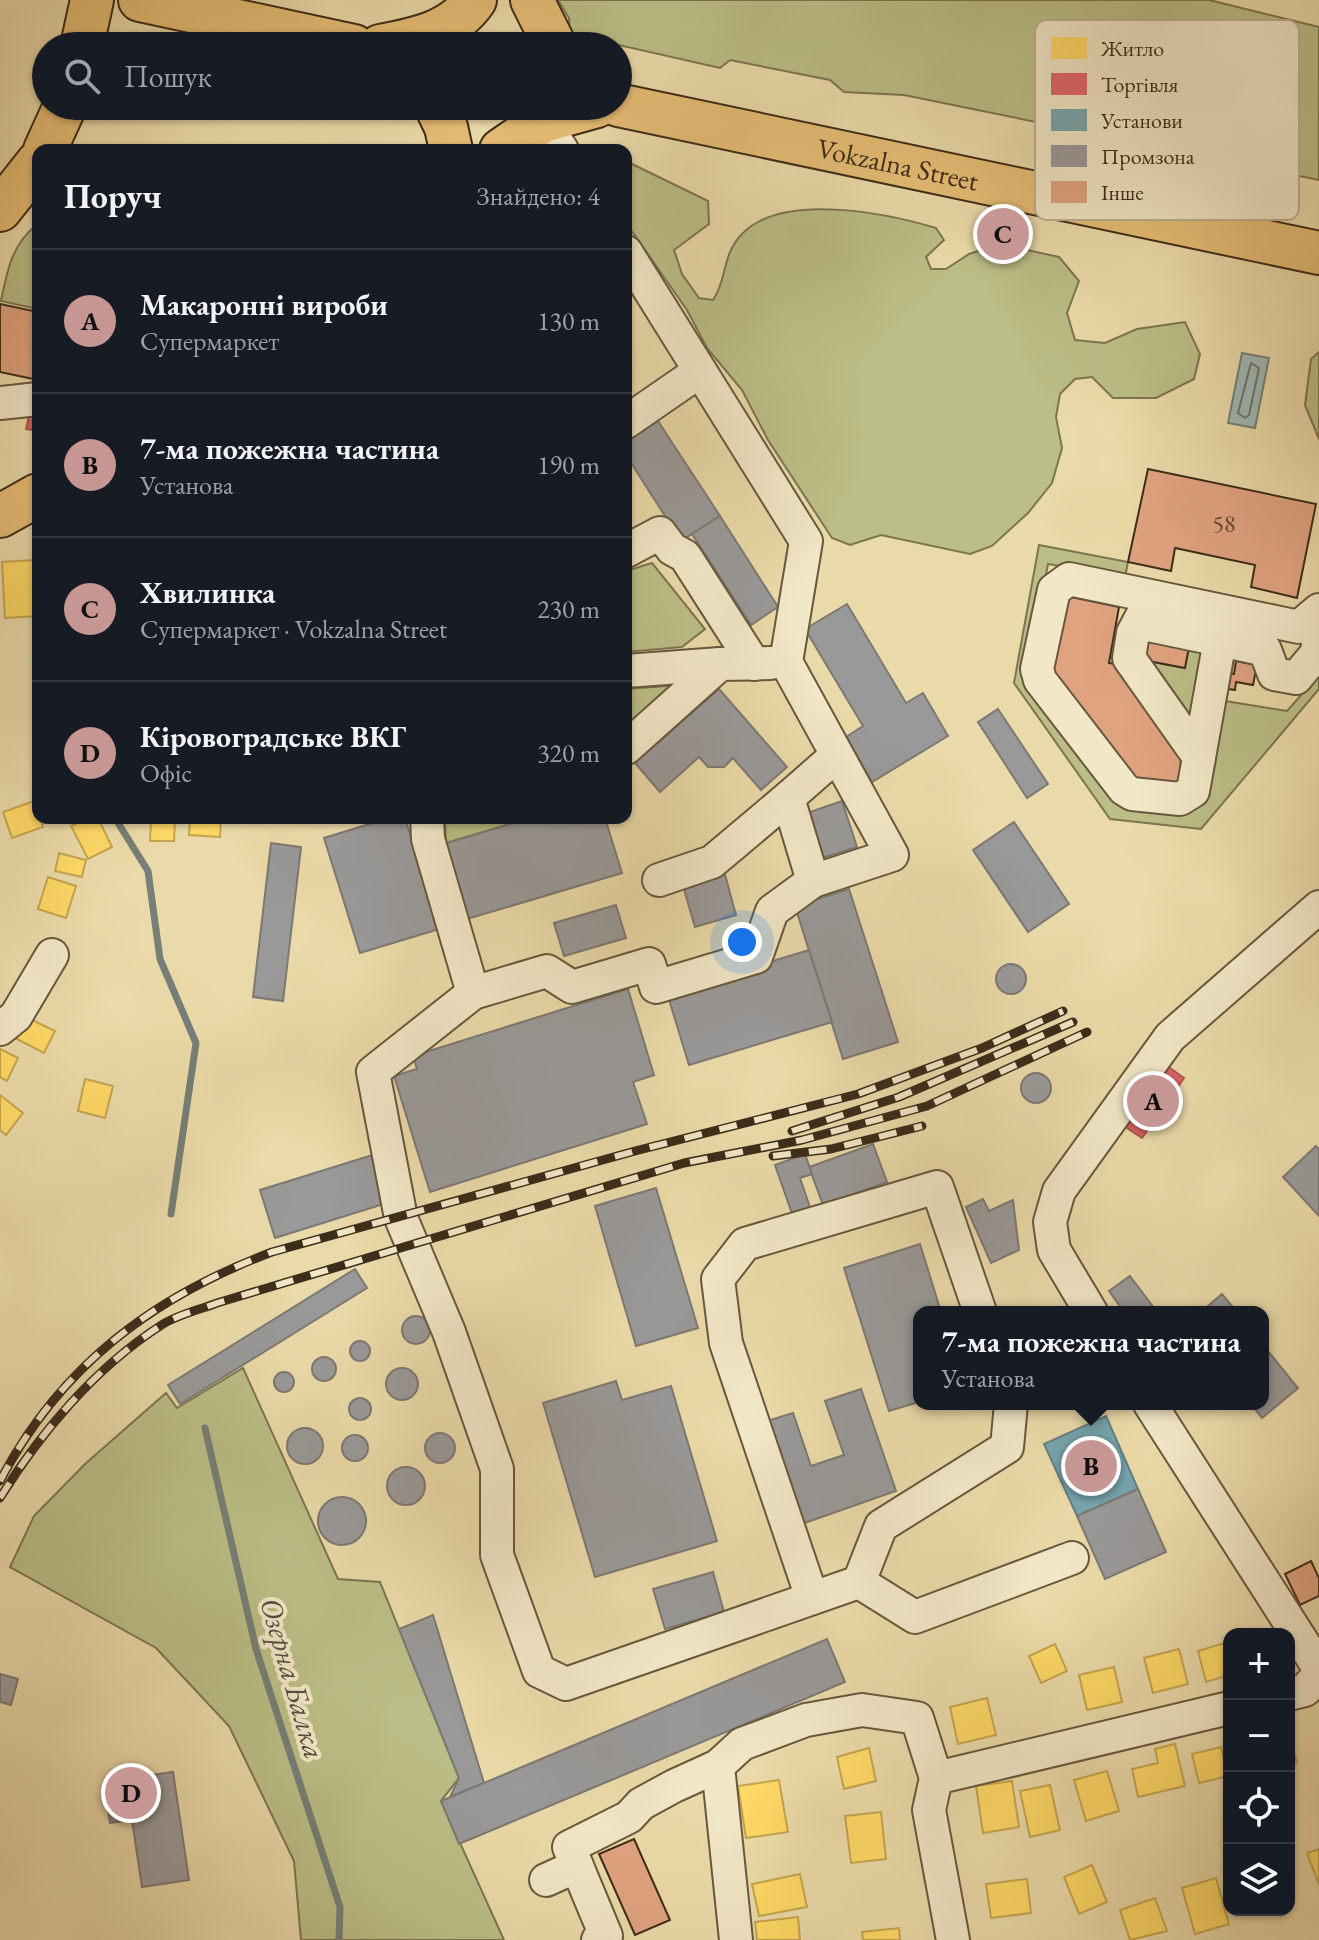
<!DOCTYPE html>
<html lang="uk">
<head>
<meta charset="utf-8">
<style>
  body { margin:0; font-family:"EB Garamond",serif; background:#20242c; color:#f1f3f6 }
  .controls { position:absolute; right:24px; bottom:24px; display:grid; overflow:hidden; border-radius:16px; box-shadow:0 2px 6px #0004 }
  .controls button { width:72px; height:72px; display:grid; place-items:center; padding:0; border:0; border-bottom:2px solid #363941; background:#171b24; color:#f1f3f6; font:40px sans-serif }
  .you { position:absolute; left:742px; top:942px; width:28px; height:28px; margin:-20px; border:6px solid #fff; border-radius:50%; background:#1a73e8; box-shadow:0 0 0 12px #1a73e833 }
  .badge { display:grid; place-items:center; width:52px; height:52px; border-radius:50%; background:#c59692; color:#111; font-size:26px; font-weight:700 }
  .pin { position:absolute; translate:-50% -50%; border:4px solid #fff; box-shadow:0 2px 8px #0006 }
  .popup { position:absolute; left:913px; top:1306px; width:356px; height:104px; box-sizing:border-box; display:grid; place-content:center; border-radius:16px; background:#171b24; filter:drop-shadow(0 2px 6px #0005); font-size:26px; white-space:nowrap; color:#9ea1a6 }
  .popup b { font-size:30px; color:#f1f3f6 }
  .popup::after { content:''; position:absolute; left:50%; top:100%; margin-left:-16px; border:16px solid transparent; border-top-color:#171b24 }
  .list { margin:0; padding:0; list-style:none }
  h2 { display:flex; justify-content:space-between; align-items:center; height:104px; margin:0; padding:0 32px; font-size:34px }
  h2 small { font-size:26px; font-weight:400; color:#9ea1a6 }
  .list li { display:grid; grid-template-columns:52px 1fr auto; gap:24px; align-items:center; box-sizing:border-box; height:144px; padding:0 32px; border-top:2px solid #363941 }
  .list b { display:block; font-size:30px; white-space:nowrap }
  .list p { margin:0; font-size:26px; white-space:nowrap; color:#9ea1a6 }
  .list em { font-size:26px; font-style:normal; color:#9ea1a6 }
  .icon { flex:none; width:44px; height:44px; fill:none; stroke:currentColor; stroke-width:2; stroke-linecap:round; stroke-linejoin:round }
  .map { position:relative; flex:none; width:1319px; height:1940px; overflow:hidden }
  .search { position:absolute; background:#171b24; box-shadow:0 2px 6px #0004; left:32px; top:32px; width:600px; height:88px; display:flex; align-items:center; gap:20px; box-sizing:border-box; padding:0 28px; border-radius:44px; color:#9ea1a6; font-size:30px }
  .panel { position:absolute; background:#171b24; box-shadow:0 2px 6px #0004; left:32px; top:144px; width:600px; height:680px; border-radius:16px }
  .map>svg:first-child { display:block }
</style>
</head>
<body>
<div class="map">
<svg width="1319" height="1940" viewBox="0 0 1319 1940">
  <rect width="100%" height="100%" fill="#ebdaa9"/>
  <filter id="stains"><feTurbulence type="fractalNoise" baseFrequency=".0025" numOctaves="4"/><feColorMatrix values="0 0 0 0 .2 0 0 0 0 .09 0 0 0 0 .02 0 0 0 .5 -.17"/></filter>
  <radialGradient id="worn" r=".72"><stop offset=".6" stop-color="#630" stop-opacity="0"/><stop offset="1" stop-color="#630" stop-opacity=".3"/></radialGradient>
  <g fill="#bbbe86" stroke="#7c7550" stroke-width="2">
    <path d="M558 0H1209L1319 27V180L904 95 844 92 830 80 730 60 720 68 570 34 569 18Z"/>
    <path d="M632 164 708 201 709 224 674 250 682 274 699 298 713 300C728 278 721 256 742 234 782 192 886 213 936 228L944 240 926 257 931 269H946L969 254 1000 244 1059 257 1079 281 1067 313 1075 340 1105 343 1137 329 1185 322 1200 354 1194 379 1156 398H1113L1092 377 1075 379 1060 394 1056 417 1062 448 1052 483 1028 513 992 546 970 554 881 535 850 545 832 538 768 440 742 390 707 348 687 310 626 223V166Z"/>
    <path d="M38 224V309L1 301C7 271 12 243 38 224Z"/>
    <path d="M1319 352V439L1305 405 1311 359Z"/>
    <path d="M1039 545 1128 562 1125 577 1048 564 1028 670 1186 808 1218 700 1287 711 1319 675V689L1201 829 1110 819 1014 683Z"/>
    <path d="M652 563 705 629 682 647 626 652V571Z"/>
    <path d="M1189 647 1209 650 1194 734 1143 660 1184 668Z"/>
    <path d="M681 685 626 731V689Z"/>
    <path d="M445 818H530L446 843Z"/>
    <path d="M243 1368 338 1579 380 1582 459 1778 441 1801 504 1940H301L294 1861 229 1726 156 1648 10 1567 34 1516 85 1464 166 1393 177 1408Z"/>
  </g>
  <path fill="#9eb7b5" stroke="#777f77" stroke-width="2" d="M1242 353 1269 358 1255 428 1228 423Z"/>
  <g fill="#ffd966" stroke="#c4a54f" stroke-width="2">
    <path d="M35 560 38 616 5 618 2 562Z"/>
    <path d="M34 801 43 827 12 838 3 812Z"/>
    <path d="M88 818H98L112 847 88 859 71 826Z"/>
    <path d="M190 818H221L220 837 189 835Z"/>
    <path d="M151 820H175L174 841H150Z"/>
    <path d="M59 853 86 860 82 877 55 871Z"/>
    <path d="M48 877 76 886 66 918 38 909Z"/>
    <path d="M24 1016 55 1031 44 1053 13 1037Z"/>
    <path d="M0 1049 18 1058 7 1081 0 1077Z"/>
    <path d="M85 1079 113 1086 105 1118 78 1111Z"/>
    <path d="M0 1095 23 1113 6 1135 0 1130Z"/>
    <path d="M1228 1642 1229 1675 1206 1682 1198 1651Z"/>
    <path d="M1055 1644 1067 1671 1041 1683 1029 1656Z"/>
    <path d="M1179 1649 1188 1684 1153 1693 1144 1658Z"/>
    <path d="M1114 1667 1122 1702 1087 1710 1079 1675Z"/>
    <path d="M987 1698 996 1735 958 1744 950 1707Z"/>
    <path d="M1289 1736 1297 1763 1289 1765Z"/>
    <path d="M1175 1744 1185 1786 1138 1797 1132 1769 1158 1763 1155 1749Z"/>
    <path d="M1221 1747 1228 1776 1199 1783 1192 1754Z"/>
    <path d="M869 1748 876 1781 844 1789 837 1757Z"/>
    <path d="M1107 1771 1119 1811 1086 1821 1074 1780Z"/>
    <path d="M779 1780 788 1832 746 1838 738 1786Z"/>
    <path d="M1012 1781 1019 1827 983 1833 976 1786Z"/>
    <path d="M1050 1785 1060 1830 1030 1837 1020 1791Z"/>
    <path d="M881 1812 886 1859 851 1863 845 1816Z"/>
    <path d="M1319 1849V1885L1307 1853Z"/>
    <path d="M1092 1865 1107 1902 1079 1914 1064 1877Z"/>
    <path d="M800 1874 807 1907 759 1916 752 1884Z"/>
    <path d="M1216 1878 1229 1924 1195 1934 1182 1888Z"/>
    <path d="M1027 1879 1031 1913 991 1918 986 1884Z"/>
    <path d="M1155 1898 1167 1931 1130 1940 1120 1910Z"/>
    <path d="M798 1917 800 1940H757L755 1922Z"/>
    <path d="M899 1928 900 1940H863L862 1932Z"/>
  </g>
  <g fill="#e06666" stroke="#af554f" stroke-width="2">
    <path d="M986 223 1023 232 1020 244 983 236Z"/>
    <path d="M38 413V431L26 429 29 416Z"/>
    <path d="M1163 1063 1184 1078 1142 1138 1121 1124Z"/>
  </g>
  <path fill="#76a5af" stroke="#658182" stroke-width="2" d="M1106 1416 1138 1489 1077 1516 1044 1444Z"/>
  <g fill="#999" stroke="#7d7873" stroke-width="2">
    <path d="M658 421 720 516 681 541 626 455V442Z"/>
    <path d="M720 516 778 607 751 625 692 534Z"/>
    <path d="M847 604 906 703 923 693 948 736 872 782 846 737 863 726 805 629Z"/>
    <path d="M719 689 787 767 761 790 733 758 724 767H708L699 757 660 792 635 763Z"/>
    <path d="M998 709 1048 784 1027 798 978 722Z"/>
    <path d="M842 801 857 847 819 859 804 814Z"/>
    <path d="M389 818H405L439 929 360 953 324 838Z"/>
    <path d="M530 818H605L622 873 467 919 444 844Z"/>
    <path d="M1014 822 1069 904 1028 932 973 850Z"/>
    <path d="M271 843 301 847 283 1001 253 997Z"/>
    <path d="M724 871 736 915 695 927 682 883Z"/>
    <path d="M849 889 898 1042 843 1059 795 906Z"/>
    <path d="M616 905 626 938 564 956 554 923Z"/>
    <path d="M809 950 832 1022 689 1065 667 993Z"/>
    <circle cx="1011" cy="979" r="15"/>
    <path d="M628 989 654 1075 633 1082 647 1124 430 1192 394 1076 417 1069 413 1056Z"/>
    <circle cx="1036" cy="1088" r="15"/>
    <path d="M873 1144 887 1182 823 1205 809 1167Z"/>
    <path d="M1316 1146 1319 1150V1216L1283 1177Z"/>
    <path d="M379 1153 393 1201 275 1238 260 1190Z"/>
    <path d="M805 1154 812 1174 800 1178 813 1216 795 1222 775 1165Z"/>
    <path d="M656 1188 698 1328 636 1346 595 1206Z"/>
    <path d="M983 1199 989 1211 1013 1200 1019 1250 991 1263 966 1207Z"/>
    <path d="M920 1244 941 1312H919V1402L889 1411 844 1268Z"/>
    <path d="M355 1269 367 1288 180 1404 168 1385Z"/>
    <path d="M1130 1276 1157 1312H1124L1109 1291Z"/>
    <path d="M1222 1294 1237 1312H1201Z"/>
    <circle cx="416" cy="1330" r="14"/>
    <circle cx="360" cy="1351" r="10"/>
    <path d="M1263 1345 1298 1388 1262 1418 1251 1404H1263Z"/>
    <circle cx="324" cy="1369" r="12"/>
    <circle cx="402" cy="1384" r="16"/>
    <circle cx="284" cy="1382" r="10"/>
    <path d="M616 1381 622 1400 671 1386 717 1541 595 1577 543 1403Z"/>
    <path d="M861 1389 896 1491 799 1525 764 1422 793 1413 811 1466 844 1455 825 1401Z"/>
    <circle cx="360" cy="1409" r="11"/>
    <circle cx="305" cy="1446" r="18"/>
    <circle cx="440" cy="1448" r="15"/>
    <circle cx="355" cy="1448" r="13"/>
    <circle cx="406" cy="1486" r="19"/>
    <path d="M1138 1489 1166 1552 1105 1579 1077 1516Z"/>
    <circle cx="342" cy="1521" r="24"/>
    <path d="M713 1572 724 1612 665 1629 653 1589Z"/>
    <path d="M433 1615 484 1783 450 1797 459 1778 399 1629Z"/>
    <path d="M827 1639 845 1682 459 1844 441 1801Z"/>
    <path d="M0 1674 18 1679 11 1705 0 1702Z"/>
    <path d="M173 1772 189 1880 142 1887 132 1820 110 1823 104 1782Z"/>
  </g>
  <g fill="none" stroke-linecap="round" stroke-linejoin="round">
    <path stroke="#6d7268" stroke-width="2" d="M1251 363 1259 368 1249 415 1245 418 1238 413Z"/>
    <g stroke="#777f77" stroke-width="7">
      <path d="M115 818 148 871 160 959 196 1043 171 1214"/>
      <path d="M205 1428 256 1649 340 1907 339 1940"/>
    </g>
  </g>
  <g fill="#e0a380" stroke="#3c2c1a" stroke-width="2">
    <path d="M0 304 38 312V380L0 372Z"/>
    <path d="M1148 469 1316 504 1297 598 1251 587 1255 565 1175 548 1171 571 1128 562Z"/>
    <path d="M1062 595 1119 607 1109 663 1120 665 1181 755 1180 789 1131 785 1047 672Z"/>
    <path d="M1147 639 1189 647 1185 668 1143 660Z"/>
    <path d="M1236 661 1257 665 1253 685 1236 682 1235 690 1222 688 1225 673 1234 674Z"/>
    <path d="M1311 1561 1319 1578V1596L1300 1605 1285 1574Z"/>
    <path d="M634 1839 670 1920 635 1935 599 1854Z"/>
  </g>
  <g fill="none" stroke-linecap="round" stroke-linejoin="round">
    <defs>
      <g id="minor">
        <path d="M533 106 562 150"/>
        <path d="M626 252 806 541 786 662 892 855 813 881 788 798 837 755"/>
        <path d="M0 403 38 399"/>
        <path d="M626 422 700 371"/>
        <path d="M626 551 660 533 672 549 685 556 754 664"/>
        <path d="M1152 597 1133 633 1129 658 1199 757"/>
        <path d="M1319 610 1299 627 1069 579 1054 590 1037 669 1040 680 1124 789 1132 794 1180 799 1193 791 1220 640 1265 650 1274 674 1296 678 1317 653 1319 635"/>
        <path d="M1139 623 1220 640"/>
        <path d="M626 671 720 664"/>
        <path d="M626 748 720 664 771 663"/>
        <path d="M427 818 428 839 473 993 373 1072 401 1218 449 1332 497 1469V1555L539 1671 566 1684 859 1582 881 1526 1007 1447 1011 1404"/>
        <path d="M659 880 712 862 788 798"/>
        <path d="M473 993 547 971 572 987 649 964 656 987 756 957 772 911 813 881"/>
        <path d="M0 1029 16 1016 52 955"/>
        <path d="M1091 1312 1054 1250 1050 1222 1059 1191 1170 1037 1319 907"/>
        <path d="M1150 1404 1319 1668"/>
        <path d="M859 1582 915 1617 1072 1558"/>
        <path d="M812 1598 726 1343 718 1279 745 1244 937 1187 980 1312"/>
        <path d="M1289 1694 1305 1690 1319 1675"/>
        <path d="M718 1766 736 1940"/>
        <path d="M936 1778 1229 1708"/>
        <path d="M546 1880 577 1866"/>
        <path d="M598 1940 606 1936 569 1847 629 1817 641 1804 674 1786 718 1766 742 1744 806 1720 862 1710 917 1718 936 1778 929 1810 953 1940"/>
      </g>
      <g id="major">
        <path d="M140 0 354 46"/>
        <path d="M532 0 555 46"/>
        <path d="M82 46 92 0"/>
        <path d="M380 46C417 39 453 32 475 0"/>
        <path id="s1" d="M618 105 1319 253"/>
        <path d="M436 106 446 127 451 150"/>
        <path d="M45 150 65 106"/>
        <path d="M501 150 543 121 597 106"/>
        <path d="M0 210 38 162"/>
        <path d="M0 516 38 495"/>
      </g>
    </defs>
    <use href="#minor" stroke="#68583e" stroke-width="36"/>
    <use href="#major" stroke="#3c2c1a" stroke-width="46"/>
    <use href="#minor" stroke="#f2e7c7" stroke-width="32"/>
    <use href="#major" stroke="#e6bd74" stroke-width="42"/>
    <defs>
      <g id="rail">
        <path d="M792 1131 899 1097 1073 1022"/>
        <path d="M773 1156 831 1149 922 1126"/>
        <path d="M0 1481C60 1366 153 1297 272 1252L635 1151 858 1094 982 1048 1063 1011"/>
        <path d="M0 1498C40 1433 95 1368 160 1326 176 1315 199 1310 217 1303L684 1163 802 1140 927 1106 1087 1032"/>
      </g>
    </defs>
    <use href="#rail" stroke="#3c2c1a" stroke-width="9"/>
    <use href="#rail" stroke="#f2e7c7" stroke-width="6" stroke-dasharray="18" stroke-linecap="butt"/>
  </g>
  <g text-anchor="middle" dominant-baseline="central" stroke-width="8" stroke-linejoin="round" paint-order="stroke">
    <g font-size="24" fill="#654a34">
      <text x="1224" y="523">58</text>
    </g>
    <g font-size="28" fill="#3c2c1a" stroke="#f2e7c7">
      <text stroke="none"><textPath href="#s1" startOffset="286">Vokzalna Street</textPath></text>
    </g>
    <g font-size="30" font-style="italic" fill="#544f41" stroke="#f2e7c7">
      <text transform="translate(293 1678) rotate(74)">Озерна Балка</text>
    </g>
  </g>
  <rect x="1035" y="20" width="264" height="200" rx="12" fill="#f2e7c7" stroke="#bbaf93" stroke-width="2"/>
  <rect x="1051" y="37" width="36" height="22" fill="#ffd966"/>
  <rect x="1051" y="73" width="36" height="22" fill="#e06666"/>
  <rect x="1051" y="109" width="36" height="22" fill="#76a5af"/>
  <rect x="1051" y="145" width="36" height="22" fill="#999"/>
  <rect x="1051" y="181" width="36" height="22" fill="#e0a380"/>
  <g font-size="22" fill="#3c2c1a">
    <text x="1101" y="56">Житло</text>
    <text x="1101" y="92">Торгівля</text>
    <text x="1101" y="128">Установи</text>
    <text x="1101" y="164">Промзона</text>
    <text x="1101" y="200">Інше</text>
  </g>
  <rect width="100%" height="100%" filter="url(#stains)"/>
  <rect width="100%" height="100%" fill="url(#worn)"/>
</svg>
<div class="controls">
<button>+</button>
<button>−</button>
<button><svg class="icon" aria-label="locate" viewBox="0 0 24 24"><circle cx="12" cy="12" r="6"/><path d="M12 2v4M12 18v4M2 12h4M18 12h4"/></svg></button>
<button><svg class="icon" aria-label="layers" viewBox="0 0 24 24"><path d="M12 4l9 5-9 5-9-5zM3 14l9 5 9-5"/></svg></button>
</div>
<div class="you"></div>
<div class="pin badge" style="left:1153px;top:1101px">A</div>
<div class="pin badge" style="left:1091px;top:1466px">B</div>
<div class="popup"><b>7-ма пожежна частина</b>Установа</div>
<div class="pin badge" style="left:1003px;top:234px">C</div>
<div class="pin badge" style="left:131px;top:1793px">D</div>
<div class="search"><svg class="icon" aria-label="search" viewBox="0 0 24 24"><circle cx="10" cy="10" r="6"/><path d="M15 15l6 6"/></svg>Пошук</div>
<section class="panel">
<h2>Поруч<small>Знайдено: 4</small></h2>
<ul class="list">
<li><span class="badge">A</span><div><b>Макаронні вироби</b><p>Супермаркет</p></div><em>130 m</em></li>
<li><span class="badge">B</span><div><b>7-ма пожежна частина</b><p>Установа</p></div><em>190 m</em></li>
<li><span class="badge">C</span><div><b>Хвилинка</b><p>Супермаркет · Vokzalna Street</p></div><em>230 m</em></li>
<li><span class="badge">D</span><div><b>Кіровоградське ВКГ</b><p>Офіс</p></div><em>320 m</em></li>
</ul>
</section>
</div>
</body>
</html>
